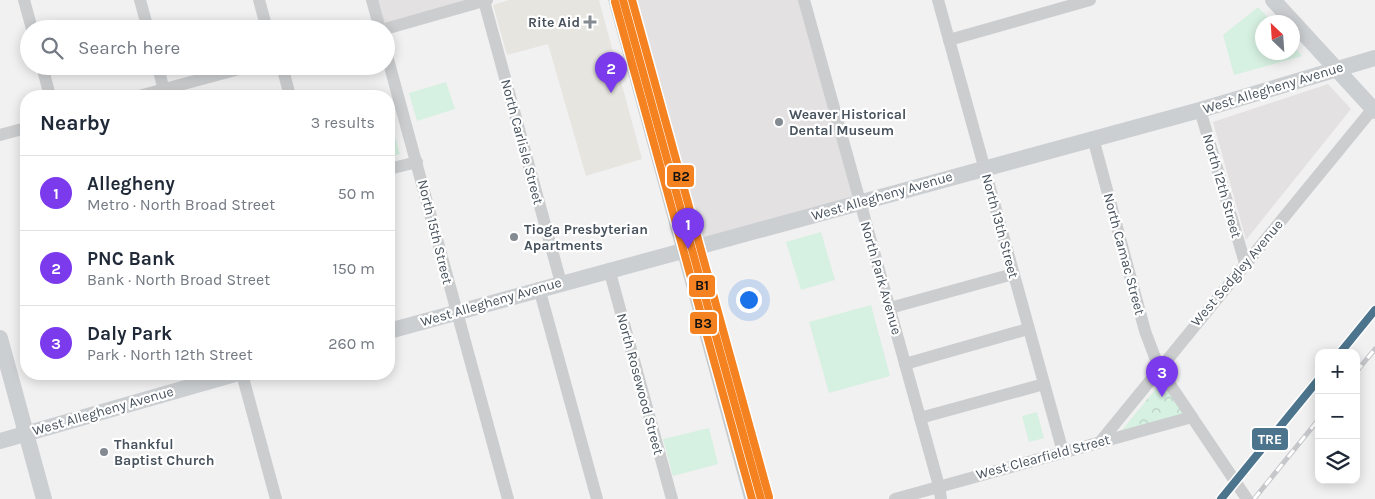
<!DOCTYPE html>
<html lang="en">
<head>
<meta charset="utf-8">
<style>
  body { margin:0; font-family:Karla,sans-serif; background:#f2f2f3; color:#1f2937 }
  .controls { position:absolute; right:15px; bottom:15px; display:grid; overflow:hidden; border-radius:10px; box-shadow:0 2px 12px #0003 }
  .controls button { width:45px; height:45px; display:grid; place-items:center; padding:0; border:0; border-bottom:1px solid #e0e1e3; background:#fff; color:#1f2937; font:25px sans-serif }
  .compass { position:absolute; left:1255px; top:15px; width:45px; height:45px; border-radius:50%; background:#fff; box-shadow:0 2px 12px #0003; rotate:335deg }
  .you { position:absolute; left:748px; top:299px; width:18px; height:18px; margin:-12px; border:4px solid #fff; border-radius:50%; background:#1a73e8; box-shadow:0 0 0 8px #1a73e833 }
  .badge { display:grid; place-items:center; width:32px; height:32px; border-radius:50%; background:#7c3aed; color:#fff; font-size:16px; font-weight:700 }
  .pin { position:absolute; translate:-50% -41px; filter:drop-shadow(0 1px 2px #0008) }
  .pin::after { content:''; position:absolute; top:26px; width:18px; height:15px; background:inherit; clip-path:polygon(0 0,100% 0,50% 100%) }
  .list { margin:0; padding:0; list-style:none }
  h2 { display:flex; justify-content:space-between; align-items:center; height:65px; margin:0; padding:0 20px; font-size:21px }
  h2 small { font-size:16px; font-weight:400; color:#747a83 }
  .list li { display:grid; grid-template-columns:32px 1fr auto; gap:15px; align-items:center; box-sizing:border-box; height:75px; padding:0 20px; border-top:1px solid #e0e1e3 }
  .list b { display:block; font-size:19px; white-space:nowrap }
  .list p { margin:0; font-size:16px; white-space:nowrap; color:#747a83 }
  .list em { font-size:16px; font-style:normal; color:#747a83 }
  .icon { flex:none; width:28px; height:28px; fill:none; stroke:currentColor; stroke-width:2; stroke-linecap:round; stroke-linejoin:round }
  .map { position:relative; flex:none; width:1375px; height:499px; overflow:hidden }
  .search { position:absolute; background:#fff; box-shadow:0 2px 12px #0003; left:20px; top:20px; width:375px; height:55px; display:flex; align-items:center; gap:12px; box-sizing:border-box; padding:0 18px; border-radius:28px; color:#747a83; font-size:19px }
  .panel { position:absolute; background:#fff; box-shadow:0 2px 12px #0003; left:20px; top:90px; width:375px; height:290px; border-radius:20px }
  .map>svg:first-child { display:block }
</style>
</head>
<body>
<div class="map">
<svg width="1375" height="499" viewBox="0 0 1375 499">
  <defs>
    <pattern id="forest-crowns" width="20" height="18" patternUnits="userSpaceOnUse" patternTransform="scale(1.25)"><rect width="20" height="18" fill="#d6f0e1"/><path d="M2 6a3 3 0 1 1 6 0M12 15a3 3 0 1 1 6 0" fill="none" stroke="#b9d0c3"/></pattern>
  </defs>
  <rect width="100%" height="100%" fill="#f2f1f1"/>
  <path fill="#e6e5e0" d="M509 0H599L642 159 586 176 548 44 507 55 493 5Z"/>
  <g fill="#e3e1e2">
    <path d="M372 0H487L385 29Z"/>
    <path d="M618 0H803L860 203 687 249Z"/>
    <path d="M1328 84 1351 109 1246 240 1213 122Z"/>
  </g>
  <g fill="#d6f0e1">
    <path d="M1258 7 1272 22H1262V52H1292L1293 46 1302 56 1234 75 1223 35Z"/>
    <path d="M446 82 455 109 417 121 409 93Z"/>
    <path d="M389 117 400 154 389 157Z"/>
    <path d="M821 232 835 280 801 290 786 242Z"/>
    <path d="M871 305 890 376 829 393 809 322Z"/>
    <path d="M1037 412 1044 438 1029 442 1022 416Z"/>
    <path d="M709 428 718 464 673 476 663 439Z"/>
  </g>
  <path fill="url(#forest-crowns)" d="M1163 380 1187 414 1122 430Z"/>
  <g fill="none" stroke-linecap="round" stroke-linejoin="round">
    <g stroke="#cbcdcf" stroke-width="12">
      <path d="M24 0 32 29"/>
      <path d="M140 0 148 29"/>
      <path d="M259 0 267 29"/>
      <path d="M372 0 380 29"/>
      <path d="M804 0 939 486 941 499"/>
      <path d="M938 0 1063 452"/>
      <path d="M484 1 561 283"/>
      <path d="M385 29 487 0"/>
      <path d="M949 40 1090 0"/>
      <path d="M386 52 508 499"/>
      <path d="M42 66 50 96"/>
      <path d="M158 66 165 96"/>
      <path d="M282 66 290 96"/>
      <path d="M139 96 250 66"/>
      <path d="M1200 110 1245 263"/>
      <path d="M0 135 26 128"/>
      <path d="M1093 138 1145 331 1159 368 1247 499"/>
      <path d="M389 169 417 162"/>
      <path d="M609 269 672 499"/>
      <path d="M539 288 597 499"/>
      <path d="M890 308 1013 274"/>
      <path d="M905 364 1028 329"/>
      <path d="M242 374 276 499"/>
      <path d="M920 418 1044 384"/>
      <path d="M1100 442 1375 106"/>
      <path d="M895 499 1192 417"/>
    </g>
    <g stroke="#cccfd2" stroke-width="16">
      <path d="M1273 0 1375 111"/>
      <path d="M389 331 1200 110 1375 58"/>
      <path d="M0 338 44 499"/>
      <path d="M0 441 235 374"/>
    </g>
    <path stroke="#c8cbce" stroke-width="19" d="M618 0 754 499"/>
    <defs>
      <g id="rail">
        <path d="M1356 372 1375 349"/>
        <path d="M1254 499 1319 419"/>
      </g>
    </defs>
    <use href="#rail" stroke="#c6c7ca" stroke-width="5"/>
    <use href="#rail" stroke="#fff" stroke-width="3" stroke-dasharray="9" stroke-linecap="butt"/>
    <defs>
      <g id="rail-1">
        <path d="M1340 353 1375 310"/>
        <path d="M1221 499 1319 379"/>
      </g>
    </defs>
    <use href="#rail-1" stroke="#fff" stroke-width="11"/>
    <use href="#rail-1" stroke="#4c748c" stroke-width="8"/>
    <defs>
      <path id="metro-1" d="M623 0 761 499"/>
      <path id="metro-2" d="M615 2 752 499"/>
      <path id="metro-3" d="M632 0 769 497"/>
    </defs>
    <use href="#metro-1" stroke="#fff" stroke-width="11"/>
    <use href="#metro-2" stroke="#fff" stroke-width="11"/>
    <use href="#metro-3" stroke="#fff" stroke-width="11"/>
    <use href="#metro-1" stroke="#f58220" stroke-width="8"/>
    <use href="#metro-2" stroke="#f58220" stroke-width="8"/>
    <use href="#metro-3" stroke="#f58220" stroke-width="8"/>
  </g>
  <g fill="#848a91" stroke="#fff" stroke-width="2">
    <path d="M587.5 14.5h5v5h5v5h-5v5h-5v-5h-5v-5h5z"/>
    <circle cx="779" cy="122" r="5"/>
    <circle cx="514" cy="237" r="5"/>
    <circle cx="104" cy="452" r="5"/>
  </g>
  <g text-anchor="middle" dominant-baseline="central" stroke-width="4.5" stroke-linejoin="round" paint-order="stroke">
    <g font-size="14" font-weight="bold" fill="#48535e" stroke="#fff" text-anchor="start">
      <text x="580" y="22" text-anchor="end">Rite Aid</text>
      <text x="789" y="114">Weaver Historical<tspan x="789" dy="16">Dental Museum</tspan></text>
      <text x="524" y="229">Tioga Presbyterian<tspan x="524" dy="16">Apartments</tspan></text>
      <text x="114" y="444">Thankful<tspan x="114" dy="16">Baptist Church</tspan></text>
    </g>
    <g font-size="14" fill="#48535e" stroke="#fff">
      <text transform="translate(1273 88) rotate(-17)">West Allegheny Avenue</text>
      <text transform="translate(522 142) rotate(75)">North Carlisle Street</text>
      <text transform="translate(1222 186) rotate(74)">North 12th Street</text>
      <text transform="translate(882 196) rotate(-16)">West Allegheny Avenue</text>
      <text transform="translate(1000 226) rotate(75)">North 13th Street</text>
      <text transform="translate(435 232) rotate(76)">North 15th Street</text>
      <text transform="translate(1124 254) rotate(75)">North Camac Street</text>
      <text transform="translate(1237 273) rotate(-50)">West Sedgley Avenue</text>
      <text transform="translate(881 278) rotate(74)">North Park Avenue</text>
      <text transform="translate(491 302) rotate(-16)">West Allegheny Avenue</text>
      <text transform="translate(640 384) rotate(75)">North Rosewood Street</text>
      <text transform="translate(103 411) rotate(-16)">West Allegheny Avenue</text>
      <text transform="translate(1043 457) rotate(-15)">West Clearfield Street</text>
    </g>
  </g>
  <g stroke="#fff" stroke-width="2">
    <rect x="666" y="164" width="29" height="24" rx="5" fill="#f58220"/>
    <rect x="688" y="274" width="28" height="24" rx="5" fill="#f58220"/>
    <rect x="689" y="311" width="29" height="24" rx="5" fill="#f58220"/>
    <rect x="1251" y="427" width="38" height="24" rx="5" fill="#4c748c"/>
  </g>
  <g font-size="14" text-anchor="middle" font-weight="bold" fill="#fff">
    <text x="1270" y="444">TRE</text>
  </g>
  <g font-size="14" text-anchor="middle" font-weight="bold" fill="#111">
    <text x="681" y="181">B2</text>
    <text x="702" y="290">B1</text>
    <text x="703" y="328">B3</text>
  </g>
</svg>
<div class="controls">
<button>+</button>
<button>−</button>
<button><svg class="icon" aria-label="layers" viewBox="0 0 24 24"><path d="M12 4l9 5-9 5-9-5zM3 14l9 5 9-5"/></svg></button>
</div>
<svg class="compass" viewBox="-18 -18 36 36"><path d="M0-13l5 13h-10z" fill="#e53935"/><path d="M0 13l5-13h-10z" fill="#747a83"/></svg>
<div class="you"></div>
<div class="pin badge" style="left:688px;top:249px">1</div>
<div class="pin badge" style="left:611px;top:93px">2</div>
<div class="pin badge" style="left:1162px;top:397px">3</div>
<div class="search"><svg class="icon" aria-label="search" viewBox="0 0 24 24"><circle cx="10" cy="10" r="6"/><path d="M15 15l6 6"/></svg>Search here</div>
<section class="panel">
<h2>Nearby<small>3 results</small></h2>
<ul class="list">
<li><span class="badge">1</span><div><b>Allegheny</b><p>Metro · North Broad Street</p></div><em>50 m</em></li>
<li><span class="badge">2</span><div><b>PNC Bank</b><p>Bank · North Broad Street</p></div><em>150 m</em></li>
<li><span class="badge">3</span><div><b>Daly Park</b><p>Park · North 12th Street</p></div><em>260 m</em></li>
</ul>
</section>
</div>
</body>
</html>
